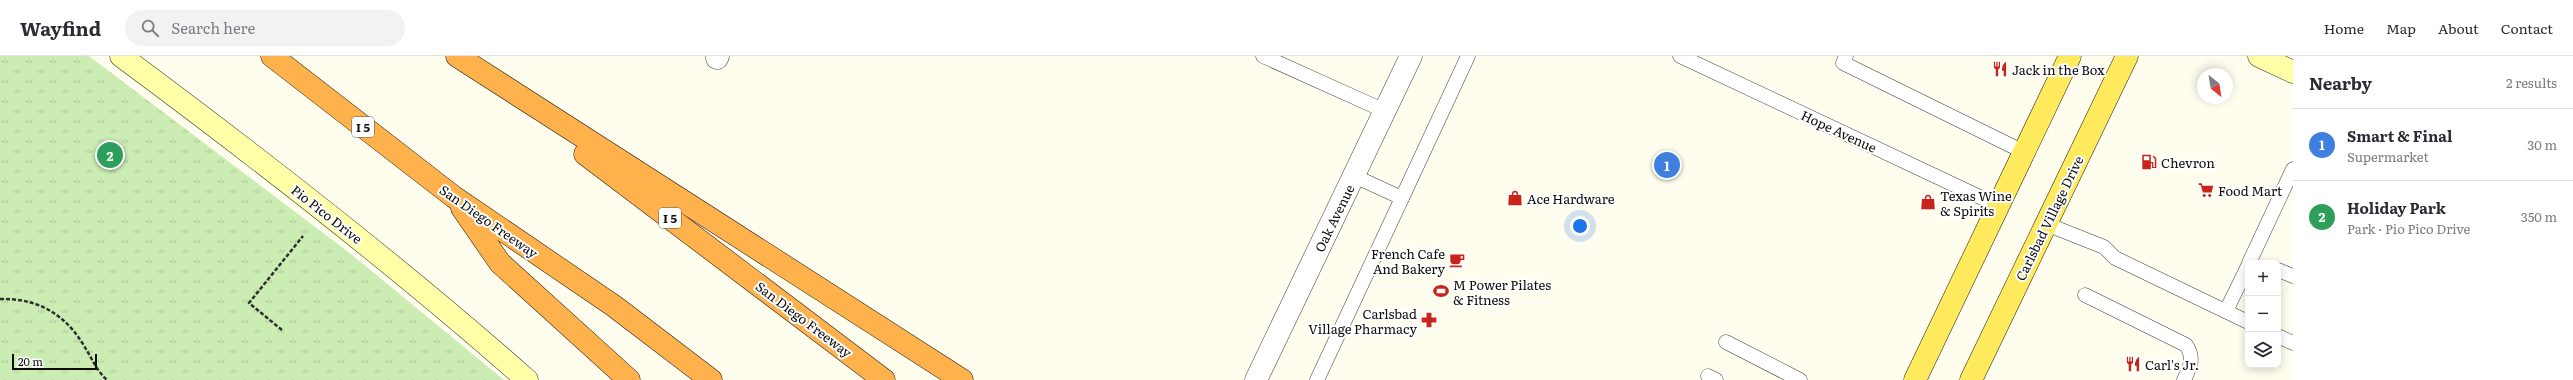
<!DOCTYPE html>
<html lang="en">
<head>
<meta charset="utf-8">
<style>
  body { margin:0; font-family:Literata,serif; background:#f2f2f3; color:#2b2b33 }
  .controls { position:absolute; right:12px; bottom:12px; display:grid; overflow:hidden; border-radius:8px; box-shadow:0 2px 10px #0003 }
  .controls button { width:36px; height:36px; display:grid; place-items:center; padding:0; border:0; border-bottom:1px solid #e1e1e2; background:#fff; color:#2b2b33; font:20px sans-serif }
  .compass { position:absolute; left:2197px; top:12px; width:36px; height:36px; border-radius:50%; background:#fff; box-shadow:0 2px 10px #0003; rotate:150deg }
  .scale { position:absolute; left:12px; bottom:10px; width:85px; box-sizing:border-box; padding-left:4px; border:2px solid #0d0d0d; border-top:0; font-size:11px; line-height:14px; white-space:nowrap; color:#0d0d0d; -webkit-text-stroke:3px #fff; paint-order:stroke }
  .you { position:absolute; left:1580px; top:170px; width:14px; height:14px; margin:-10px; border:3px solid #fff; border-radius:50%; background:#1a73e8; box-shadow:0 0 0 6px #1a73e833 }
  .badge { display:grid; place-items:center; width:26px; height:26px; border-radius:50%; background:#ea580c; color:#fff; font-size:13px; font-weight:700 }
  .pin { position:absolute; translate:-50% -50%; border:2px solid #fff; box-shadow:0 1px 4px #0006 }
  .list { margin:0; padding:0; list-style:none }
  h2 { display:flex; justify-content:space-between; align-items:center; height:52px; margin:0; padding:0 16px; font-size:17px }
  h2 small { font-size:13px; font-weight:400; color:#7c7c81 }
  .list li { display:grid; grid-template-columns:26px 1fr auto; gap:12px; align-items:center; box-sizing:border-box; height:72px; padding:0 16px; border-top:1px solid #e1e1e2 }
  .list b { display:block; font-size:15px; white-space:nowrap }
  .list p { margin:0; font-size:13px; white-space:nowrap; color:#7c7c81 }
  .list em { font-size:13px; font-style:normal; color:#7c7c81 }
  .icon { flex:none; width:22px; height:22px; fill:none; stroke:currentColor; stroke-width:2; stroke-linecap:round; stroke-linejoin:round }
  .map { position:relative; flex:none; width:2293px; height:324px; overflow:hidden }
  header { display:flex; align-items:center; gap:24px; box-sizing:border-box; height:56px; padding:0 20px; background:#fff; border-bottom:1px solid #e1e1e2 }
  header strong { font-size:19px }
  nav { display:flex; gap:22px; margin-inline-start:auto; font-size:14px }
  .search { width:280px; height:36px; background:#f2f2f3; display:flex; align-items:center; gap:10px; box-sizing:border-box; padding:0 14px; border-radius:22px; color:#7c7c81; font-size:15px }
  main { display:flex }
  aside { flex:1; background:#fff }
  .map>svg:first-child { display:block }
</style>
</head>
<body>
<header>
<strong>Wayfind</strong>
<div class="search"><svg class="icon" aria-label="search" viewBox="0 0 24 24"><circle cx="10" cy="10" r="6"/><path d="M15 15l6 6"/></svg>Search here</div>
<nav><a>Home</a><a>Map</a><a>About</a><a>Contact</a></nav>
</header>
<main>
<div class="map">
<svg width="2293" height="324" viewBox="0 0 2293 324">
  <defs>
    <pattern id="park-tufts" width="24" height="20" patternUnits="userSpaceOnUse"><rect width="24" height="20" fill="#cbedb3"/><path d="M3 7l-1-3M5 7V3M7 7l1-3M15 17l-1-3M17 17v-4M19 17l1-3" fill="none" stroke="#adca99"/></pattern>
  </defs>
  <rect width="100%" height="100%" fill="#fffded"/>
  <path fill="url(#park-tufts)" d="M0 0H89L351 198 504 324H0Z"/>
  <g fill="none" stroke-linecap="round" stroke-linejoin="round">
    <defs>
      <g id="lane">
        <path d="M1263 0 1385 55"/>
        <path d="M1680 0 1999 150"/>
        <path d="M1846 0 1843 7 2024 96"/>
        <path d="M1402 142 1468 0"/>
        <path d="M2046 168 2104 191 2115 202 2248 266"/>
        <path d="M2249 207 2293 113"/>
        <path d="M2278 214 2293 220"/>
        <path d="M2085 239 2186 289C2195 302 2190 311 2184 324"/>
        <path d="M2226 255 2248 210"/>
        <path d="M2278 280 2293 287"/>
        <path d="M1726 286 1800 324"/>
        <path d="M1708 320 1716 324"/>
        <path d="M1317 324 1402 142 1354 120"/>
      </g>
      <g id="street">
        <path d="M717 2 718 0"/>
        <path d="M1256 324 1411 0"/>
      </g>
      <g id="secondary">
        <path d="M121 0C260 103 397 209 527 324"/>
        <path d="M2259 0 2293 16"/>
      </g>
      <g id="primary">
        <path d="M1915 324 2070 0"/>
        <path d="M1971 324 2127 0"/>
      </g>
      <g id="highway">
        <path d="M272 0 454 141 614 250 711 324"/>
        <path d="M457 0 962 324"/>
        <path d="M585 98 884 324"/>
        <path d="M462 152 500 207 629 324"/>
      </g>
    </defs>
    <use href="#lane" stroke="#404040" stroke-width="15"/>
    <use href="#street" stroke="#404040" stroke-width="23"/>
    <use href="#secondary" stroke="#2f2f2f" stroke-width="23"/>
    <use href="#primary" stroke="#1e1e1e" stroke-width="23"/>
    <use href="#highway" stroke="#1e1e1e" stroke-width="23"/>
    <g stroke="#2f2f2f" stroke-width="2.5" stroke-dasharray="4 2" stroke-linecap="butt">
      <path d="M0 243C35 242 62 256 81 285 90 298 95 313 107 324"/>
      <path d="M282 274 249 247 303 180"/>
    </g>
    <use href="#lane" stroke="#fff" stroke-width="14"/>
    <use href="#street" stroke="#fff" stroke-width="22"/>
    <use href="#secondary" stroke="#ffffa8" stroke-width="22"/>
    <use href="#primary" stroke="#ffea5d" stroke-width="22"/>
    <use href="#highway" stroke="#ffb14b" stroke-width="22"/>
  </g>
  <defs>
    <symbol id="restaurant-bare" viewBox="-9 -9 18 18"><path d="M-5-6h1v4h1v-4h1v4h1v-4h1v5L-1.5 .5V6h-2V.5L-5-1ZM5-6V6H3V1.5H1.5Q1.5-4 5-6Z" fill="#c92419" stroke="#fff" stroke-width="2.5" paint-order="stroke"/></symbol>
    <symbol id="fuel-bare" viewBox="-9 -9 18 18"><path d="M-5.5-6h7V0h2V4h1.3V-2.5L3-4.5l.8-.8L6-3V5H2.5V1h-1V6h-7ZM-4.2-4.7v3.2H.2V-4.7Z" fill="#c92419" stroke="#fff" stroke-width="2.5" paint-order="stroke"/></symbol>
    <symbol id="supermarket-bare" viewBox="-9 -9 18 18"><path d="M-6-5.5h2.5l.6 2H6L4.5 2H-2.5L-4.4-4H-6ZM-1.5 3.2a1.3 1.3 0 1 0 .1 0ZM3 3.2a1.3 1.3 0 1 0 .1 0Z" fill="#c92419" stroke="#fff" stroke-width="2.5" paint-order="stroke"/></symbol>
    <symbol id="shop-bare" viewBox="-9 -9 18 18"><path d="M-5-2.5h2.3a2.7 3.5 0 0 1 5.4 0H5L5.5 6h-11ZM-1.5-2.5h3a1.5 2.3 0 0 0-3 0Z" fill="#c92419" stroke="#fff" stroke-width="2.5" paint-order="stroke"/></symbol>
    <symbol id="cafe-bare" viewBox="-9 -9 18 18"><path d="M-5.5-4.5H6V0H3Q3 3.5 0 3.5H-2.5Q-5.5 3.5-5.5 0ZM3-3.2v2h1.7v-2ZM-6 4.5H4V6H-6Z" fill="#c92419" stroke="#fff" stroke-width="2.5" paint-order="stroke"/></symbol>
    <symbol id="stadium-bare" viewBox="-9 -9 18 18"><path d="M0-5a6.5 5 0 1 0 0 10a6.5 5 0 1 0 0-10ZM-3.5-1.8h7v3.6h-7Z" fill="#c92419" stroke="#fff" stroke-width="2.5" paint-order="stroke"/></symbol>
    <symbol id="pharmacy-bare" viewBox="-9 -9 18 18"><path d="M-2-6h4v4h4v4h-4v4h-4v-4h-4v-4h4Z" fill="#c92419" stroke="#fff" stroke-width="2.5" paint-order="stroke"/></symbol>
  </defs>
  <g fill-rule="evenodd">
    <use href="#restaurant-bare" x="1989" y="2" width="22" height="22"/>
    <use href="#fuel-bare" x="2138" y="95" width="22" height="22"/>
    <use href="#supermarket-bare" x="2195" y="123" width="22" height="22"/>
    <use href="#shop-bare" x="1504" y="131" width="22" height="22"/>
    <use href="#shop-bare" x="1917" y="135" width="22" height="22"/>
    <use href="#cafe-bare" x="1446" y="193" width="22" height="22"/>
    <use href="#stadium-bare" x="1430" y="224" width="22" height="22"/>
    <use href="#pharmacy-bare" x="1418" y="253" width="22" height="22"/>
    <use href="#restaurant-bare" x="2122" y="297" width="22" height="22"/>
  </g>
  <g text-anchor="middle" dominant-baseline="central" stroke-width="4" stroke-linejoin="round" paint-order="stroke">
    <g fill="#fff" stroke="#565656" stroke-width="1">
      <rect x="352" y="61" width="22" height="20" rx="3"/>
      <rect x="659" y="152" width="22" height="20" rx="3"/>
    </g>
    <g font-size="12" font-weight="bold" fill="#0d0d0d">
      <text x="363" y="71">I 5</text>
      <text x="670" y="162">I 5</text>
    </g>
    <g font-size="13" fill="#0d0d0d" stroke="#fff" text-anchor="start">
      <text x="2012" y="13">Jack in the Box</text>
      <text x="2161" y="106">Chevron</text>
      <text x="2218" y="134">Food Mart</text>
      <text x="1940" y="139">Texas Wine<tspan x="1940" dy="15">&amp; Spirits</tspan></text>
      <text x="1527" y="142">Ace Hardware</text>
      <text x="1445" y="197" text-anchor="end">French Cafe<tspan x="1445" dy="15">And Bakery</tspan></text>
      <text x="1453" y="228">M Power Pilates<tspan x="1453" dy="15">&amp; Fitness</tspan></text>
      <text x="1417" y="257" text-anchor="end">Carlsbad<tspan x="1417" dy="15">Village Pharmacy</tspan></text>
      <text x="2145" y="308">Carl's Jr.</text>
    </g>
    <g font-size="13" fill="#0d0d0d" stroke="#fff">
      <text transform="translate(1839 75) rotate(25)">Hope Avenue</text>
      <text transform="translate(327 158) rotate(38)">Pio Pico Drive</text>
      <text transform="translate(1334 162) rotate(-64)">Oak Avenue</text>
      <text transform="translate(2049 162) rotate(-64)">Carlsbad Village Drive</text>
      <text transform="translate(489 165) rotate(35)">San Diego Freeway</text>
      <text transform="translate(804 263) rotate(37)">San Diego Freeway</text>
    </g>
  </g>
</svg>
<div class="controls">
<button>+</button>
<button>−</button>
<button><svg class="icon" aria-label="layers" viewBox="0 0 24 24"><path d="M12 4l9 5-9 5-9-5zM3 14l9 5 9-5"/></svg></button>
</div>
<svg class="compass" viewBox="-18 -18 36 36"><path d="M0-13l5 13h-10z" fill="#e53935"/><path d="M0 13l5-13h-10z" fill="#7c7c81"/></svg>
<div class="scale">20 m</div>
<div class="you"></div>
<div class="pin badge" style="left:1667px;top:109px;background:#3f7fe0">1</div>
<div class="pin badge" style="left:110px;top:99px;background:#2e9e5b">2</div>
</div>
<aside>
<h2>Nearby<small>2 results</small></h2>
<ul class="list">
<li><span class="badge" style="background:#3f7fe0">1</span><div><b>Smart &amp; Final</b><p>Supermarket</p></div><em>30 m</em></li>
<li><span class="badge" style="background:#2e9e5b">2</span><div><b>Holiday Park</b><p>Park · Pio Pico Drive</p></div><em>350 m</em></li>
</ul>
</aside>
</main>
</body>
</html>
